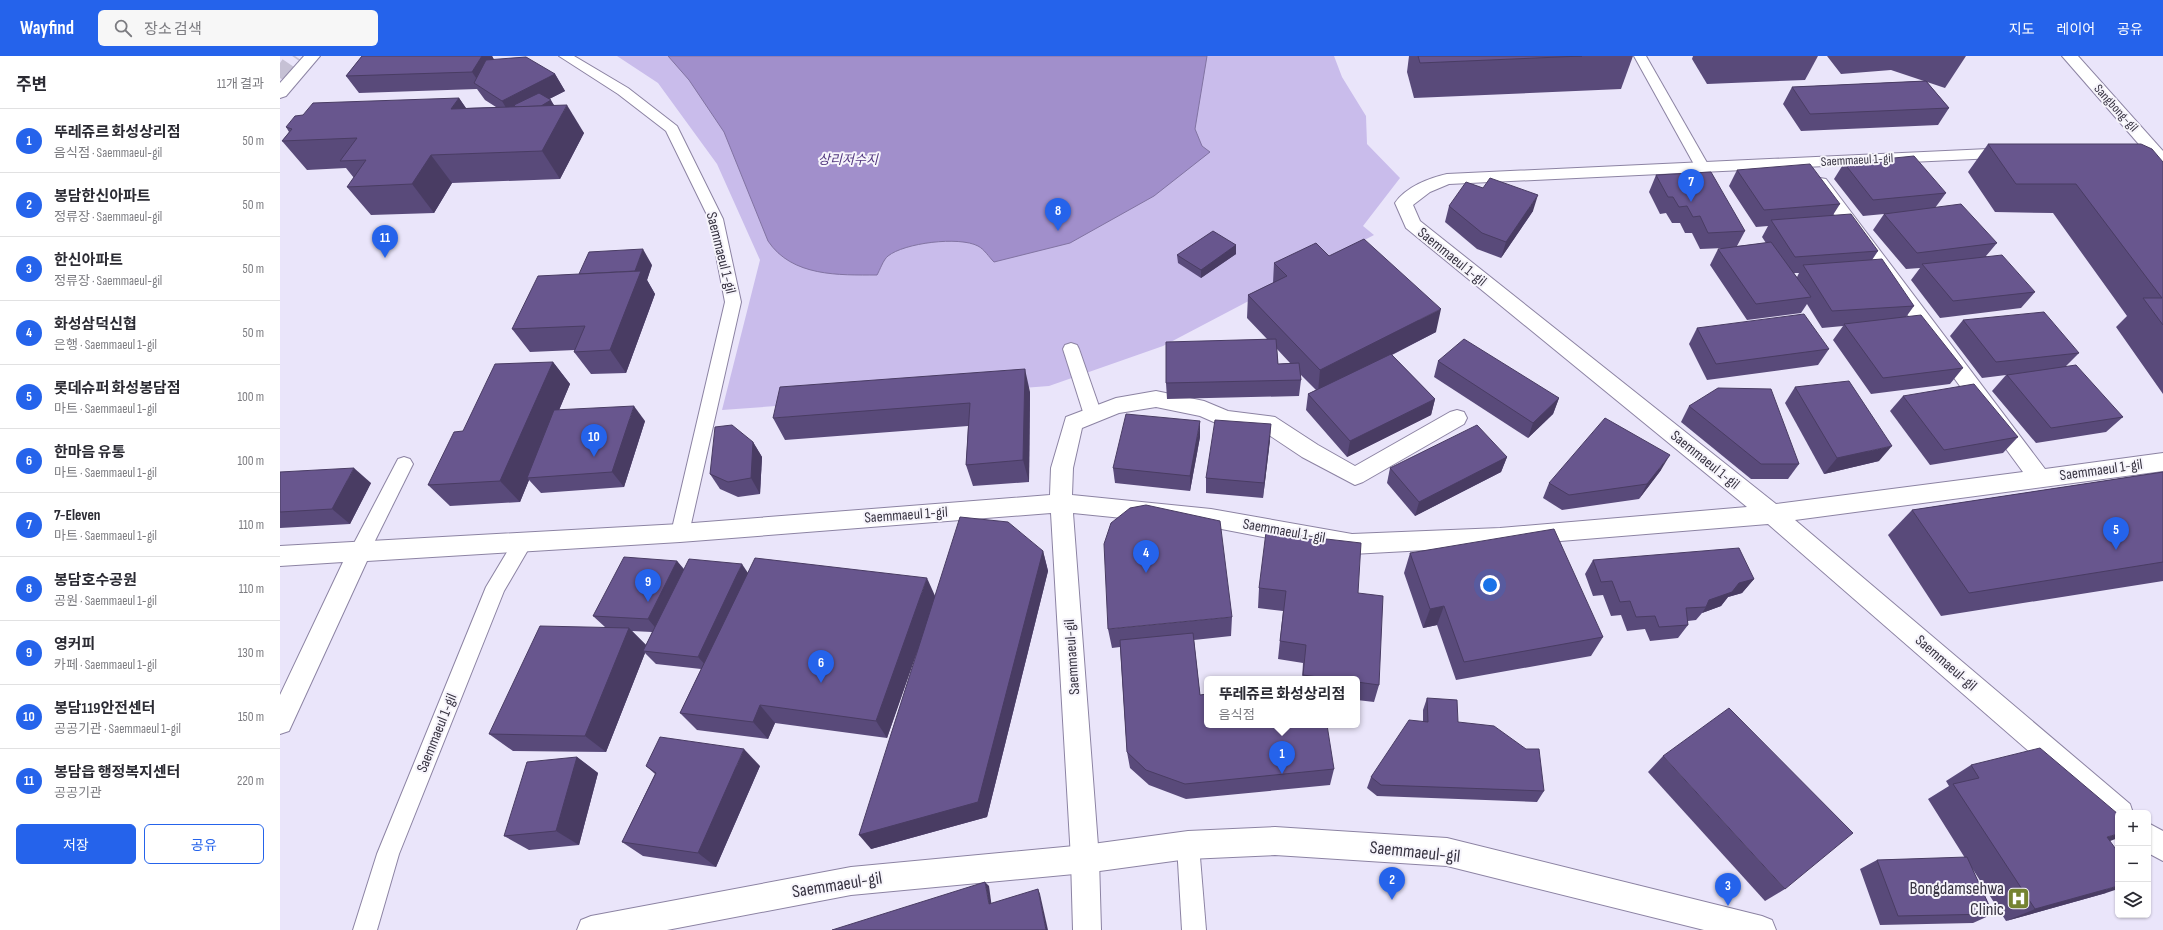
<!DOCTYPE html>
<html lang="ko">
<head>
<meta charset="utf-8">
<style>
  body { margin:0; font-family:"Sofia Sans Condensed","Noto Sans KR",sans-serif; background:#f7f7f7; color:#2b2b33 }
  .controls { position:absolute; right:12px; bottom:12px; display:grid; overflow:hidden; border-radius:6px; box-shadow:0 1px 3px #0004 }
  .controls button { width:36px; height:36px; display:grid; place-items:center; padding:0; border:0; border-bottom:1px solid #e1e1e2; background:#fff; color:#2b2b33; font:20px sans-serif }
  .you { position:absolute; left:1210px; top:529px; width:14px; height:14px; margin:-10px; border:3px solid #fff; border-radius:50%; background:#1a73e8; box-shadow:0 0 0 6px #1a73e833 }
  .badge { display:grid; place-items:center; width:26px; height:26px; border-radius:50%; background:#2563eb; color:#fff; font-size:13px; font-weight:700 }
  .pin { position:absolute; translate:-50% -33px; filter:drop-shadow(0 1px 2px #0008) }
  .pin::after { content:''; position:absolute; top:21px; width:14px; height:12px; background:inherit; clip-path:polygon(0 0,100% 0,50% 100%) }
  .popup { position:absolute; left:924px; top:620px; width:156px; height:52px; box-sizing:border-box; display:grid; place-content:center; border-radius:6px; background:#fff; filter:drop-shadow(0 1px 3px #0005); font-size:13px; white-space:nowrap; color:#7c7c81 }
  .popup b { font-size:15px; color:#2b2b33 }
  .popup::after { content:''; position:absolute; left:50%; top:100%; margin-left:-8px; border:8px solid transparent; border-top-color:#fff }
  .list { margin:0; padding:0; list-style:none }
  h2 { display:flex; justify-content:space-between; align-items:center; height:52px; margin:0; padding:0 16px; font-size:17px }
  h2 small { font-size:13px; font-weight:400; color:#7c7c81 }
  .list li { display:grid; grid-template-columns:26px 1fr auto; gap:12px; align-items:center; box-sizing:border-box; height:64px; padding:0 16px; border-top:1px solid #e1e1e2 }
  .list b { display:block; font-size:15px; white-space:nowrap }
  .list p { margin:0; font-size:13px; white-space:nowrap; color:#7c7c81 }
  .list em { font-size:13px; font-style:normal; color:#7c7c81 }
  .actions { display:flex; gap:8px; padding:12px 16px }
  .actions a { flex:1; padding:9px 0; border:1px solid #2563eb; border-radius:6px; text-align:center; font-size:14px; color:#2563eb }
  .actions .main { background:#2563eb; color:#fff }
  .icon { flex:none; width:22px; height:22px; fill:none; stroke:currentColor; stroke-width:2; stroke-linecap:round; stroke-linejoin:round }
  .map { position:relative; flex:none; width:1883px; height:874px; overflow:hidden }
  header { display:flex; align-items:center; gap:24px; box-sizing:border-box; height:56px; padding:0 20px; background:#2563eb; color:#fff }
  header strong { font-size:19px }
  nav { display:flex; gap:22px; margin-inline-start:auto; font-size:14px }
  .search { width:280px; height:36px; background:#f7f7f7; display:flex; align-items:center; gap:10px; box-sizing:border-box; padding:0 14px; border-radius:6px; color:#7c7c81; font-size:15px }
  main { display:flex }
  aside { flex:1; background:#fff }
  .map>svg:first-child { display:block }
</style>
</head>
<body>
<header>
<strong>Wayfind</strong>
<div class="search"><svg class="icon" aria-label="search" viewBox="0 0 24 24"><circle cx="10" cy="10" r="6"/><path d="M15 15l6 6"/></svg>장소 검색</div>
<nav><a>지도</a><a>레이어</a><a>공유</a></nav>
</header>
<main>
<aside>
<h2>주변<small>11개 결과</small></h2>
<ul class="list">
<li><span class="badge">1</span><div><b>뚜레쥬르 화성상리점</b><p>음식점 · Saemmaeul-gil</p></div><em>50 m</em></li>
<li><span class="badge">2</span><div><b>봉담한신아파트</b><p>정류장 · Saemmaeul-gil</p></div><em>50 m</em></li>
<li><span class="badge">3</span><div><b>한신아파트</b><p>정류장 · Saemmaeul-gil</p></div><em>50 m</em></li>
<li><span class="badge">4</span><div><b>화성삼덕신협</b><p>은행 · Saemmaeul 1-gil</p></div><em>50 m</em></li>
<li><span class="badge">5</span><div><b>롯데슈퍼 화성봉담점</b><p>마트 · Saemmaeul 1-gil</p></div><em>100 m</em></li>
<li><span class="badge">6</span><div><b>한마음 유통</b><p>마트 · Saemmaeul 1-gil</p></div><em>100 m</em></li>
<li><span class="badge">7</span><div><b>7-Eleven</b><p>마트 · Saemmaeul 1-gil</p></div><em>110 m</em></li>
<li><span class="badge">8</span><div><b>봉담호수공원</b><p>공원 · Saemmaeul 1-gil</p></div><em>110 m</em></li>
<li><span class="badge">9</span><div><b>영커피</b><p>카페 · Saemmaeul 1-gil</p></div><em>130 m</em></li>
<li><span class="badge">10</span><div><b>봉담119안전센터</b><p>공공기관 · Saemmaeul 1-gil</p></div><em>150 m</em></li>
<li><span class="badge">11</span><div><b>봉담읍 행정복지센터</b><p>공공기관</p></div><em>220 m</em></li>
</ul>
<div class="actions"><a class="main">저장</a><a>공유</a></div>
</aside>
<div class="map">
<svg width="1883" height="874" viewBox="0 0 1883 874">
  <rect width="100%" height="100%" fill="#eae5fa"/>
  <path fill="#c9bceb" d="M337 0H1054L1062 21 1086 60 1087 88 1120 122 1083 170 1094 179 883 290 769 330 442 354 480 204 437 108 378 27Z"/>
  <path fill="#a18fcb" stroke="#8173a2" d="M388 0H927L915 73 922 90 930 96 874 140 790 187 714 206C709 201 704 193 698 190 679 180 624 187 608 200 603 204 600 214 597 219 559 219 512 221 488 185L444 76 409 24Z"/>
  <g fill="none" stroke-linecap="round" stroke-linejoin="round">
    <path stroke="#c6c1d5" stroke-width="17" stroke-dasharray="17 8" stroke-linecap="butt" d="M0 22 15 0"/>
    <defs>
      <g id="service">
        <path d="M279 0H294L348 32 397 70 443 163 461 246 409 477 407 482 400 485 393 482 391 477 445 246 429 163 386 75 338 38Z"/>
        <path d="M1354 0H1366L1430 112 1428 115H1418L1416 112Z"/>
        <path d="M791 287 797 289 799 293 822 359 819 364 813 365 807 364 804 359 783 293 785 289Z"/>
        <path d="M124 401 130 403 133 408 86 503 79 505 72 503 70 497 72 491 118 403Z"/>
        <path d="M243 479 250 481 252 487 224 535 119 798 97 874H73L97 798 206 531 236 481Z"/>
        <path d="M908 778 916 781 919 789 926 874H902L897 789 900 781Z"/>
      </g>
      <g id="minor">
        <path d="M1730 92 1736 93 1738 97 1736 101 1169 128 1150 136 1133 149 1140 165 1496 448 1743 416 1534 131 1531 127 1534 123 1540 122 1546 123 1765 413 1883 397V415L1515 464 1850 748 1853 757H1838V770L1830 766 1488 468 1220 490 1072 498 931 471 793 457 819 803 821 874H793L791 803 771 457 400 486 87 505 9 675 0 678V639L63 506 0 510V490L400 468 770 439 771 412 786 361 836 342 876 335 924 345 948 355 995 361 1038 389 1075 410 1170 356 1177 354 1184 356 1187 362 1184 368 1083 426 1075 429 1022 401 983 375 945 371 920 360 876 351 839 357 802 372 793 412 792 439 931 453 1072 478 1220 472 1467 451 1126 172 1115 147C1126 131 1149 122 1167 118Z"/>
        <path d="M1868 767 1883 775V805L1868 797Z"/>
      </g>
      <g id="tertiary">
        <path d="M1782 0H1798L1883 95V110L1877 109Z"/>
        <path d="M995 771 1167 782 1482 860 1492 864 1496 874H1424L1167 810 995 799 908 803 805 817 571 839 387 874H297L301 864 311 860 571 811 805 789 908 775Z"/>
      </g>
      <path id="secondary" d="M24 0H40L6 40 0 42V27Z"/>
    </defs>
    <use href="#service" stroke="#8c83a3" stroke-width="2"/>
    <use href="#minor" stroke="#8c83a3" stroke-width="2"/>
    <use href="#tertiary" stroke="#8c83a3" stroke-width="2"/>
    <use href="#secondary" stroke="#8c83a3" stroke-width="2"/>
    <use href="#service" fill="#fff" fill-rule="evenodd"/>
    <use href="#minor" fill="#fff" fill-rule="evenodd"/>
    <use href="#tertiary" fill="#fff" fill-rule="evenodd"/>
    <use href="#secondary" fill="#fff" fill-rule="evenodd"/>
  </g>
  <g fill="#594a7a" fill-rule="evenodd">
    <path d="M82 0H212L214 4 275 18 285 35 269 43 274 49 304 77 280 123 172 127 154 157 91 159 67 131 74 122 66 112 27 114 2 85 9 76 6 71 23 59 179 42 186 52 216 51 205 44 197 33 79 37 66 20Z"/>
    <path d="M1129 0H1353L1341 33 1134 42 1127 16Z"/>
    <path d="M1413 0H1538L1525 24 1427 28 1412 3Z"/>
    <path d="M1547 0H1686L1665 32 1647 26 1669 52 1658 69 1521 75 1503 48 1512 31 1644 25 1611 14 1561 18Z"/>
    <path d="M1708 88 1883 106V338L1836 271 1847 260 1773 157 1715 156 1688 116Z"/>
    <path d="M1564 107 1666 137 1655 152 1717 187 1706 200 1755 236 1741 252 1660 262 1631 224 1640 212 1626 213 1593 174 1604 158 1583 160 1554 123Z"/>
    <path d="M1457 114 1560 148 1553 159 1598 195 1592 204 1634 250 1626 261 1683 312 1670 328 1591 338 1553 284 1563 270 1542 272 1527 248 1521 257 1467 264 1430 209 1438 193 1444 192 1420 193 1412 177H1405L1400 167H1392L1386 157 1380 158 1369 136 1376 119 1465 175 1457 190 1486 187 1482 181 1488 170 1476 171 1449 130ZM1514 217H1519L1517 221Z"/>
    <path d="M1203 132 1253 155 1221 202 1197 193 1165 166 1169 150Z"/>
    <path d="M956 189V198L921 222 898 207 897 199Z"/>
    <path d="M1049 200 1156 276 1112 299 1155 343 1151 359 1067 401 1026 354 1028 338 1036 334 1020 318 1021 324 1019 340 887 343 886 327 987 283 967 262 968 239 993 227 994 207ZM997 293 1010 307 998 308Z"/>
    <path d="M372 209 367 224 375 238 346 317 311 318 294 296 295 294 250 296 232 273Z"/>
    <path d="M1683 264 1799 297 1786 310 1843 361 1826 376 1756 387 1712 335 1726 319 1702 322 1670 280Z"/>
    <path d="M1417 272 1549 293 1538 309 1427 324 1409 288Z"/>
    <path d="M1158 305 1279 342 1273 358 1248 382 1154 321Z"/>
    <path d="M273 306 290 328 279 354 365 365 344 431 261 437 249 424 240 446 170 450 148 429 183 375Z"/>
    <path d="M1515 331 1599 405 1544 418 1505 347Z"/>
    <path d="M750 336 749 426 693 430 686 409 688 370 505 384 493 362Z"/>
    <path d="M1623 340 1738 381 1723 397 1650 409 1610 355Z"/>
    <path d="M1409 350 1519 408 1508 423H1471L1401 366Z"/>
    <path d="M920 381 910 435 835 427 833 412Z"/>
    <path d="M990 384 983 442 926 437V422Z"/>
    <path d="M473 386 482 401 480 438 458 441 440 433 430 418Z"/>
    <path d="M1227 401 1221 416 1135 460 1107 427 1110 412Z"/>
    <path d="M1381 414 1359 443 1282 454 1263 442 1269 427Z"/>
    <path d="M0 416 91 427 70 468 0 472Z"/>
    <path d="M1883 416V525L1661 560 1608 479 1632 454Z"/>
    <path d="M763 495 768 515 707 761 591 793 638 592 607 682 495 667 488 683 417 674 400 657 421 613 376 608 365 597 326 696 233 695 209 678 325 571 313 560 397 505 404 513 468 517 655 540ZM352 575 372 576 366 589Z"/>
    <path d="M1130 497 1323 581 1311 600 1176 624 1157 569 1143 572 1124 517Z"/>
    <path d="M1313 504 1474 523 1462 537 1448 541 1441 550 1422 557 1416 564 1408 565V569L1398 582 1370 585 1365 573 1347 575 1341 559 1331 560 1323 539 1313 540 1305 518Z"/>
    <path d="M979 532 1078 537 1099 629 1094 646 1077 644V623H1022L1023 607 998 603 1003 555 978 552Z"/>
    <path d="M952 561 951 580 914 584 920 639 1054 713 1050 729 906 743 869 729 850 712 847 696 840 591 832 592 828 573Z"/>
    <path d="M1147 642 1264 735 1257 746 1097 740 1087 732 1091 721 1143 665V654Z"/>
    <path d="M1383 700 1505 833 1485 845 1368 716Z"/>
    <path d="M297 701 318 717 299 789 249 794 224 780Z"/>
    <path d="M1691 709 1830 785 1826 837 1726 865 1692 812 1713 858 1693 867 1600 869 1580 813 1597 804 1685 802 1648 743 1669 730 1666 725Z"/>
    <path d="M366 710H480L436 811 363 800 342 786 375 718Z"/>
  </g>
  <g fill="#493c63">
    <path d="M202 0H212L217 9 203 32 192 16Z"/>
    <path d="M275 18 285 35 244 56 234 49 240 58 232 62 222 45Z"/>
    <path d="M179 42 198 70 171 53Z"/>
    <path d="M271 44 276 53 246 57Z"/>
    <path d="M287 49 304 77 280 123 262 95Z"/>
    <path d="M151 99 172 127 154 157 132 128Z"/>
    <path d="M1258 139 1253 155 1221 202 1226 186Z"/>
    <path d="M956 189V198L921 222V214Z"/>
    <path d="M363 193 372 209 367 224 375 238 346 317 330 294 353 218Z"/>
    <path d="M1161 253 1156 276 1038 336 1040 314Z"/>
    <path d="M273 306 290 328 251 421 247 422 249 424 240 446 220 425Z"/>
    <path d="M745 313 750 336 749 426 743 404Z"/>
    <path d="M1279 342 1273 358 1248 382 1253 367Z"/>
    <path d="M1155 343 1151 359 1067 401 1070 385Z"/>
    <path d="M354 350 365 365 344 431 332 416Z"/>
    <path d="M920 365V381L910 435V420Z"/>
    <path d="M991 368 990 384 983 442 984 427Z"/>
    <path d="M473 386 482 401 480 438 471 422Z"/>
    <path d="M1612 390 1599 405 1544 418 1557 402Z"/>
    <path d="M1390 399 1381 414 1359 443 1367 428Z"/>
    <path d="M1227 401 1221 416 1135 460 1139 446Z"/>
    <path d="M74 412 91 427 70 468 52 453Z"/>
    <path d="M763 495 768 515 707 761 591 793 579 779Z"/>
    <path d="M397 505 408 519 380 577 368 563Z"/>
    <path d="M462 508 472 523 430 614 418 601Z"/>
    <path d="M647 522 656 542 607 682 596 665Z"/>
    <path d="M1474 523 1462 537 1448 541 1441 550 1422 557 1426 551 1429 544 1459 527Z"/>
    <path d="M1164 550 1157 569 1143 572 1150 553Z"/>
    <path d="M349 572 367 590 363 595 365 597 326 696 305 680Z"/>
    <path d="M480 649 495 667 488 683 473 666Z"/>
    <path d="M464 693 480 710 436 811 418 797Z"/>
    <path d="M297 701 318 717 299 789 276 775Z"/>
    <path d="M1838 778V782L1825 787 1827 781Z"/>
    <path d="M705 826 709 830 712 852 709 848Z"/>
    <path d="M1838 830V833L1826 837 1726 865 1755 853Z"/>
    <path d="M758 833 760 838 768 874H766Z"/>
  </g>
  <g fill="#68568e" stroke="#493c63">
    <path d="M82 0H202L192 16 66 20Z"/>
    <path d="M1138 0H1302L1140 7Z"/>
    <path d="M246 1 275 18 222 45 194 27 206 4Z"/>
    <path d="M1646 25 1669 52 1530 58 1512 31Z"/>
    <path d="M259 37 271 44 261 50 236 51 234 49Z"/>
    <path d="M179 42 171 53 287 49 262 95 151 99 132 128 67 131 86 104 60 105 77 82 2 85 12 73 6 71 15 60 23 59 33 47Z"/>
    <path d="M1708 88H1861L1872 93 1883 106V269L1863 242H1882L1796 128H1736Z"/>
    <path d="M1634 100 1666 137 1593 144 1564 107Z"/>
    <path d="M1530 108 1560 148 1484 154 1457 114Z"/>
    <path d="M1431 116 1465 175 1428 177 1420 160 1413 161 1407 150 1399 151 1393 141H1388L1376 119Z"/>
    <path d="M1210 122 1258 139 1226 186 1202 177 1169 150 1186 126 1203 132Z"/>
    <path d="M1681 148 1717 187 1637 197 1604 158Z"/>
    <path d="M1571 158 1598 195 1515 201 1491 164Z"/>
    <path d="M933 175 956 189 921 214 897 199Z"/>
    <path d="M1084 183 1161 253 1040 314 968 239 1007 220 994 207 1036 187 1049 200Z"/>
    <path d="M1491 186 1531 241 1476 248 1438 193Z"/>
    <path d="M363 193 355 215 299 218 309 196Z"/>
    <path d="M1722 199 1755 236 1673 245 1642 208Z"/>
    <path d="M1602 203 1634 250 1552 255 1523 209Z"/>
    <path d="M361 215 330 294 294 296 305 270 232 273 258 220Z"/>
    <path d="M1764 256 1799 297 1716 306 1683 264Z"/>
    <path d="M1524 258 1549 293 1436 308 1417 272Z"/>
    <path d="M1641 259 1683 312 1603 322 1564 268Z"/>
    <path d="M996 283 998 308 1019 307 1021 324 886 327V286Z"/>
    <path d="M1184 283 1279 342 1253 367 1158 305Z"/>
    <path d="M1111 298 1155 343 1070 385 1028 338Z"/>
    <path d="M273 306 220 425 148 429 174 376 183 375 215 308Z"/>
    <path d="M1796 309 1843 361 1771 372 1727 319Z"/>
    <path d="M745 313 743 404 686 409 690 347 493 362 500 331Z"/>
    <path d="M1569 325 1612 390 1557 402 1515 331Z"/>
    <path d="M1694 328 1738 381 1664 394 1623 340Z"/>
    <path d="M1438 332 1491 333 1519 408H1481L1409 350Z"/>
    <path d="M354 350 332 416 247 422 274 354Z"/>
    <path d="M846 358 920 365 910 420 833 412Z"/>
    <path d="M1325 362 1390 399 1367 428 1289 439 1269 427Z"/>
    <path d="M935 364 991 368 984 427 926 422Z"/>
    <path d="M452 369 473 386 471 422 448 426 430 418 435 371Z"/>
    <path d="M1197 369 1227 401 1139 446 1110 412Z"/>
    <path d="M74 412 52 453 0 456V416Z"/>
    <path d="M1883 416V506L1689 537 1632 454Z"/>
    <path d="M866 449 940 465 952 561 828 573 824 488 831 467 850 452Z"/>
    <path d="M680 461 728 466 763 495 698 746 579 779Z"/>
    <path d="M1274 473 1323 581 1184 606 1164 550 1150 553 1130 497Z"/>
    <path d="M986 476 1081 487 1078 537 1103 540 1099 629 1077 626V623H1054L1023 619 1026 589 1000 585 1006 535 979 532Z"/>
    <path d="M1459 492 1474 523 1459 527 1452 536 1429 544 1426 551 1406 552 1408 569 1379 571 1375 560 1356 561 1350 545 1340 546 1332 525 1321 526 1313 504Z"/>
    <path d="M344 501 397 505 368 563 313 560Z"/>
    <path d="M475 502 647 522 596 665 480 649 473 666 400 657Z"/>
    <path d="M409 503 462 508 418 601 363 595Z"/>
    <path d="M260 570 349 572 305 680 209 678Z"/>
    <path d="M913 577 920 639 927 638V669H1047L1054 713 905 728 866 714 847 696 840 584Z"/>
    <path d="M1147 642 1177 644 1178 666 1214 670 1246 693H1259L1264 735 1101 729 1091 721 1129 664 1148 666Z"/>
    <path d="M1449 652 1573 777 1505 833 1383 700Z"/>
    <path d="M380 681 464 693 418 797 342 786 376 717 366 710Z"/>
    <path d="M1760 692 1838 758V778L1827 781 1838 796V830L1755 853 1673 728 1699 722 1691 709Z"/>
    <path d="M297 701 276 775 224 780 247 706Z"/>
    <path d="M1687 801 1713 858 1618 860 1597 804Z"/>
    <path d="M705 826 709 848 758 833 766 874H552Z"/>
  </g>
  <defs>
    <symbol id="hospital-square" viewBox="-11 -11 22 22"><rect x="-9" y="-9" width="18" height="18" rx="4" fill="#758331" stroke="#f6f4fb"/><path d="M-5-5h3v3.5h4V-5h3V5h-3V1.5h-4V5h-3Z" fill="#fff"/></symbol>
  </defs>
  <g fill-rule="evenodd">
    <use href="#hospital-square" x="1726" y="830" width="25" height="25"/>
  </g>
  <g text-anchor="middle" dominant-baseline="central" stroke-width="4" stroke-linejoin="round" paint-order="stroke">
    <g font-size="13" fill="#373341" stroke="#f6f4fb">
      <text transform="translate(1836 52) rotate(48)">Sangbong-gil</text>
      <text transform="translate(1577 104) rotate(-3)">Saemmaeul 1-gil</text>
    </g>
    <g font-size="13" font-style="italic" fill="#50357e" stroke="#f6f4fb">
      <text x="568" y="104">상리저수지</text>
    </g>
    <g font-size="15" fill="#373341" stroke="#f6f4fb">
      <text transform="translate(441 197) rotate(76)">Saemmaeul 1-gil</text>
      <text transform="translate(1172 201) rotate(39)">Saemmaeul 1-gil</text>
      <text transform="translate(1425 404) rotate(39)">Saemmaeul 1-gil</text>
      <text transform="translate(1821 414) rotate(-8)">Saemmaeul 1-gil</text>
      <text transform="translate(626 459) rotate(-4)">Saemmaeul 1-gil</text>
      <text transform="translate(1004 475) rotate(10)">Saemmaeul 1-gil</text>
      <text transform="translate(792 601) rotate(-94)">Saemmaeul-gil</text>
      <text transform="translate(1666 607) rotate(41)">Saemmaeul-gil</text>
      <text transform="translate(157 677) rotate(-68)">Saemmaeul 1-gil</text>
    </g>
    <g font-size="18" fill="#373341" stroke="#f6f4fb">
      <text transform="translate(1135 796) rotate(6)">Saemmaeul-gil</text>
      <text transform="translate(557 829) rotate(-9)">Saemmaeul-gil</text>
    </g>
    <g font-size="18" fill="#373341" stroke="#f6f4fb" text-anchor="end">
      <text x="1724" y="832">Bongdamsehwa<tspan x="1724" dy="21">Clinic</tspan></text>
    </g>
  </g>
</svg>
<div class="controls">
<button>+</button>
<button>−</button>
<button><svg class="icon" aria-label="layers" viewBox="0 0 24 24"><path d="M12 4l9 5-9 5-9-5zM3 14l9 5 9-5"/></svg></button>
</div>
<div class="you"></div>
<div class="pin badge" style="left:1002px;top:718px">1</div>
<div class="popup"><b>뚜레쥬르 화성상리점</b>음식점</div>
<div class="pin badge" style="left:1112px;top:844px">2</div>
<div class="pin badge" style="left:1448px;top:850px">3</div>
<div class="pin badge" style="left:866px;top:517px">4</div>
<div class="pin badge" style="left:1836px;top:494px">5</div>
<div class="pin badge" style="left:541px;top:627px">6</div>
<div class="pin badge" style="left:1411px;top:146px">7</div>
<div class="pin badge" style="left:778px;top:175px">8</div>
<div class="pin badge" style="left:368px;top:546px">9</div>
<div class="pin badge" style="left:314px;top:401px">10</div>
<div class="pin badge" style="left:105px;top:202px">11</div>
</div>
</main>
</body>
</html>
